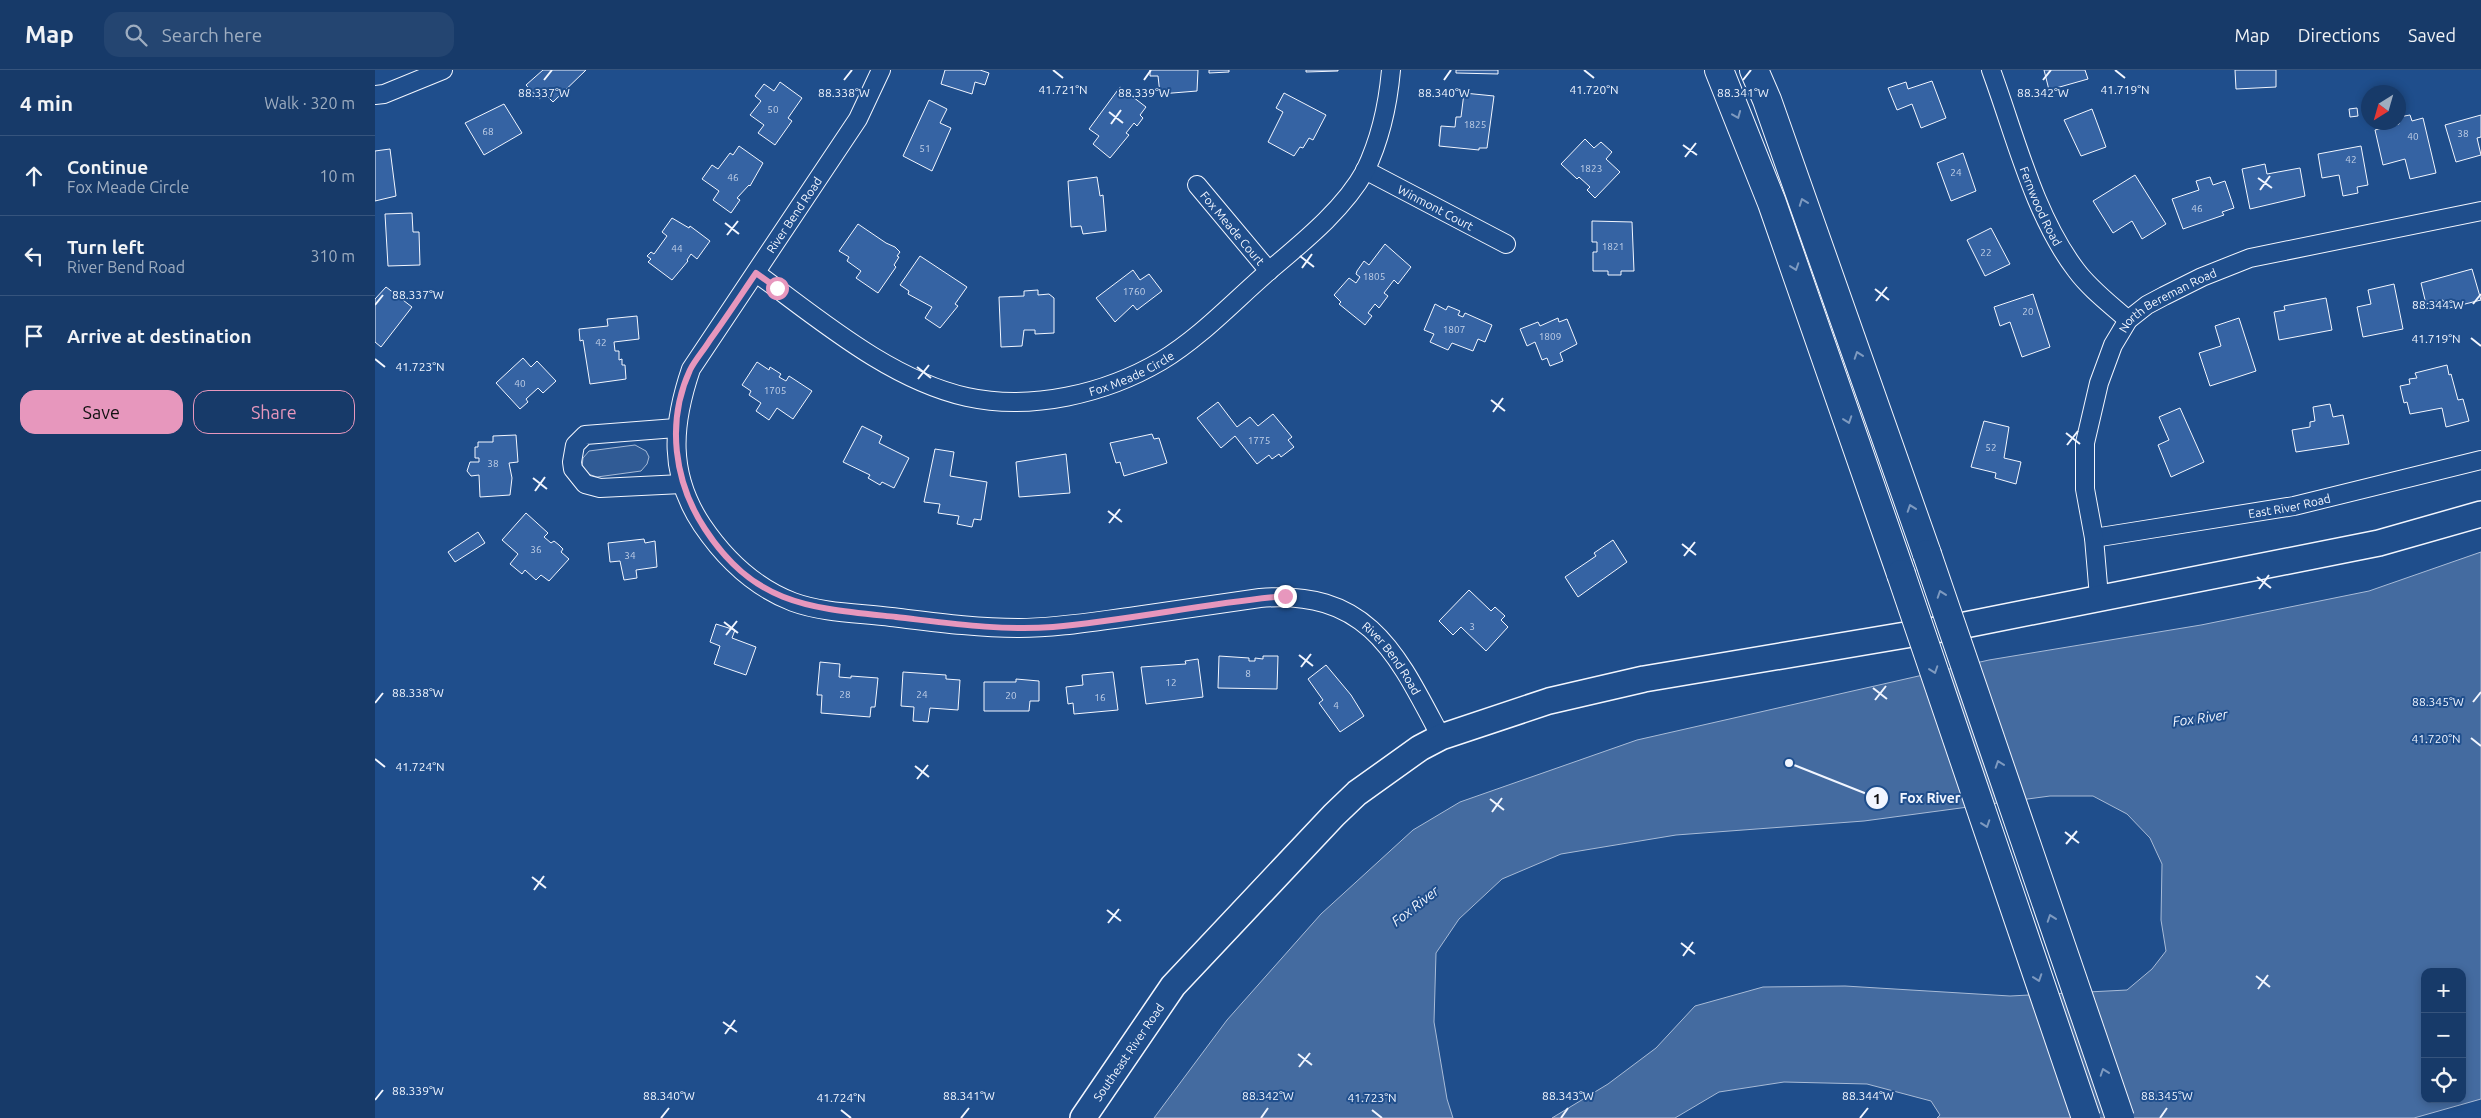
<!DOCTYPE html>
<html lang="en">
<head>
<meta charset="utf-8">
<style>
  body { margin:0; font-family:Ubuntu,sans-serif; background:#244571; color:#f1f3f6 }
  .controls { position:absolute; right:15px; bottom:15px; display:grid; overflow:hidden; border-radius:10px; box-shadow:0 2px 8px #0003 }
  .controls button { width:45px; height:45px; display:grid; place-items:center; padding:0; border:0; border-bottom:1px solid #36547d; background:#173a69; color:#f1f3f6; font:25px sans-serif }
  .compass { position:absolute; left:1986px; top:15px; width:45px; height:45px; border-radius:50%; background:#173a69; box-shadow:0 2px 8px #0003; rotate:217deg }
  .stop { position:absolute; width:15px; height:15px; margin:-11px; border:4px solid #e797bd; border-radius:50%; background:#fff }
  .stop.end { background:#e797bd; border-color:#fff; box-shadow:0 1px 5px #0008 }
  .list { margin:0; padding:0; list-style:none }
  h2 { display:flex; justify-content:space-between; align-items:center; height:65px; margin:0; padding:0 20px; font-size:21px }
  h2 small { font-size:16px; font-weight:400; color:#9eadc0 }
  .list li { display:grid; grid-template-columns:32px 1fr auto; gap:15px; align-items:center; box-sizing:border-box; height:80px; padding:0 20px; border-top:1px solid #36547d }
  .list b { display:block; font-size:19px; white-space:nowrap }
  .list p { margin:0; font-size:16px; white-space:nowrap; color:#9eadc0 }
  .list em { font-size:16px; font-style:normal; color:#9eadc0 }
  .actions { display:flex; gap:10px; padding:15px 20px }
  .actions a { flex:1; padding:11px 0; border:1px solid #e797bd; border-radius:15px; text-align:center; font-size:18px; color:#e797bd }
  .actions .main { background:#e797bd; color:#111 }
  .icon { flex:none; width:28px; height:28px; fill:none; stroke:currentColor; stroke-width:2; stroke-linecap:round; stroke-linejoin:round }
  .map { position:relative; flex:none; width:2106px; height:1048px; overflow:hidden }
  header { display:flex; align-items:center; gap:30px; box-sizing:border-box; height:70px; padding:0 25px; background:#173a69; border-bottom:1px solid #36547d }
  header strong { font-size:24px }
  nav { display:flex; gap:28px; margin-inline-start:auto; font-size:18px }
  .search { width:350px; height:45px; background:#244571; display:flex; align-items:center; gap:12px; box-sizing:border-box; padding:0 18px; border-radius:15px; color:#9eadc0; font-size:19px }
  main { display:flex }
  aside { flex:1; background:#173a69 }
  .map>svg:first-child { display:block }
</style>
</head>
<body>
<header>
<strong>Map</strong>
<div class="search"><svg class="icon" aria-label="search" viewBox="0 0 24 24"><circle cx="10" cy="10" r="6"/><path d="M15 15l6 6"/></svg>Search here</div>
<nav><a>Map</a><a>Directions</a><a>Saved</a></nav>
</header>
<main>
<aside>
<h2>4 min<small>Walk · 320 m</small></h2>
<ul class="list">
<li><svg class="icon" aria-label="ahead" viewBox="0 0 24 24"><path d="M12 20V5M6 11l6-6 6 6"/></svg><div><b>Continue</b><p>Fox Meade Circle</p></div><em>10 m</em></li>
<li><svg class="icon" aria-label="left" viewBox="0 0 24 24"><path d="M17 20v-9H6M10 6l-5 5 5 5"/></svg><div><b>Turn left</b><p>River Bend Road</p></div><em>310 m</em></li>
<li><svg class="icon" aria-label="arrive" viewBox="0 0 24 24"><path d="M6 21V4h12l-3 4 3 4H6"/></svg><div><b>Arrive at destination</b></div></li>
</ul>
<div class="actions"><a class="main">Save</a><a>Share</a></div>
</aside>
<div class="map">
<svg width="2106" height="1048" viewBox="0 0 2106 1048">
  <rect width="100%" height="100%" fill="#1f4e8c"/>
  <path fill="#305b95" stroke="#a8bbd7" d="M260 375 271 381 274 387 272 394 266 401 222 407 213 404 207 397 208 388 214 381Z"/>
  <path fill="#446ba0" stroke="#a8bbd7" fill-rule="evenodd" d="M2106 482V1029L2039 1048H1562L1565 1045 1556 1031 1492 1014 1409 1012 1344 1022 1300 1048H1177L1233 1014 1281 978 1320 936 1388 917 1470 916 1635 926 1752 920 1777 899 1791 881 1786 850 1787 794 1775 768 1752 744 1718 726H1675L1489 751 1301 765 1186 784 1127 809 1084 849 1061 883 1059 952 1072 1029 1078 1048H779L852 950 946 844 1038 760 1085 732 1262 670 1614 590 1826 555 1994 521ZM2050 902H2087V1029H2050Z"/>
  <g fill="#3563a3" stroke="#f2f6ff">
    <path d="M168 0H211L178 32 170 24 164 29 151 15Z"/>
    <path d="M570 0H605L614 3 610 15 600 12 597 24 566 14Z"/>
    <path d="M775 0H823L822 21 785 24 783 6H775Z"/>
    <path d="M834 0H854V2L834 3Z"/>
    <path d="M931 0H963V1L931 2Z"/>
    <path d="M1081 0H1123V4L1081 3Z"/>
    <path d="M1669 0H1710L1713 9 1674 20Z"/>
    <path d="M1860 0H1901V17L1861 19Z"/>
    <path d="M1557 11 1571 48 1546 58 1537 34 1522 40 1513 18 1531 12 1533 19Z"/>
    <path d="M405 12 427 28 413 48 417 51 400 75 383 63 389 55 375 45 386 31 380 26 389 14 399 21Z"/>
    <path d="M745 17 771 37 765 45 768 48 762 56 759 53 751 63 754 65 735 88 718 74 724 66 714 59Z"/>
    <path d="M909 23 951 45 938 70 934 68 928 78 925 77 919 86 893 72 908 42 901 38Z"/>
    <path d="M1089 23 1119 26 1112 78H1104V80L1064 76 1066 56 1080 57 1081 47H1086Z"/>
    <path d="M554 30 572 39 565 53 576 58 557 101 528 86Z"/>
    <path d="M129 34 147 63 109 85 90 53Z"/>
    <path d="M1982 38 1983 46 1975 47 1974 39Z"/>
    <path d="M1717 39 1731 77 1706 86 1689 50Z"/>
    <path d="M2035 45 2037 51 2048 48 2061 103 2035 109 2030 89 2008 95 2000 60 2024 54V47Z"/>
    <path d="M2106 45V67L2102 68 2106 85 2081 92 2070 55Z"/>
    <path d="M1210 69 1219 78 1226 72 1237 82 1231 89 1245 102 1220 128 1212 120 1215 117 1204 107 1202 109 1186 94Z"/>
    <path d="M364 76 388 93 375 116 374 115 362 128 365 130 356 143 338 130 344 121 327 109 337 95 343 99 355 83 358 85Z"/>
    <path d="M1986 76 1993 115 1982 117 1983 123 1968 126 1964 105 1947 108 1943 84Z"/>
    <path d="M15 79 21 126 0 131V81Z"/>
    <path d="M1588 83 1601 121 1576 131 1562 93Z"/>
    <path d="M1890 94 1892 104 1925 98 1930 126 1875 139 1867 99Z"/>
    <path d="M1760 105 1791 154 1767 169 1757 151 1738 163 1718 131Z"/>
    <path d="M722 107 725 126 728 125 731 161 708 164 706 156 696 157 693 111Z"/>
    <path d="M1835 107 1838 115 1850 111 1859 138 1847 142 1849 145 1808 159 1797 129 1824 120 1821 111Z"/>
    <path d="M37 143 38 162H44L45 195 13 196 10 144Z"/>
    <path d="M297 148 314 158 315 156 335 171 322 189 316 184 312 190 313 191 297 210 273 192 276 189 272 186 276 182 279 184 292 166 287 162Z"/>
    <path d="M1217 151 1257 152 1259 201H1246V205H1233V201H1218V182H1222V172H1217Z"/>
    <path d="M483 154 511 173 520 177 525 182 522 186 524 187 519 195 521 197 503 223 481 208 486 201 472 191 474 187 464 181Z"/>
    <path d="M1616 158 1635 194 1610 206 1592 170Z"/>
    <path d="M1010 174 1036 197 1023 214 1019 210 1009 223 1013 226 1004 238 1000 234 993 243 997 246 990 255 964 234 966 232 959 225 974 208 981 213 985 207 981 204 982 201 989 191 994 195Z"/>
    <path d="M545 186 592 217 580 234 583 236 565 258 550 248 557 237 533 224 534 221 525 215Z"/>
    <path d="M2097 199 2106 230 2070 239 2068 230 2051 234 2046 213Z"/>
    <path d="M758 200 765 210 774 204 787 221 762 240 758 235 740 252 721 228Z"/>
    <path d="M2019 214 2028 259 1988 267 1982 237 1996 234 1993 220Z"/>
    <path d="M11 217 37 237 6 277 0 272V229Z"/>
    <path d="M663 220V225L674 224 679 228V263L660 264V260H649L647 276 626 277 624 227 649 226V221Z"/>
    <path d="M1658 224 1675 277 1647 287 1635 252 1625 256 1619 237Z"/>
    <path d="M1951 228 1957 260 1904 270 1899 242 1910 240 1909 236Z"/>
    <path d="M1060 234 1071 240 1073 236 1085 241 1083 245 1088 247 1090 243 1117 255 1110 272 1103 269 1098 281 1077 273 1073 280 1055 272 1059 264 1049 260Z"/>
    <path d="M262 246 264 269 239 272 240 281H244V290L247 289V295H250L251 309 215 314 208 270 205 271 204 259 233 256 232 249Z"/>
    <path d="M1183 248 1184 252 1192 249 1202 274 1185 283 1188 291 1175 296 1172 288 1167 290 1160 272 1152 276 1145 259 1163 252 1165 256Z"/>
    <path d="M1864 248 1881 301 1835 316 1824 283 1846 276 1840 256Z"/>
    <path d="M148 288 156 297 162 291 181 311 168 323 163 318 151 329 153 332 145 339 121 313Z"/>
    <path d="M382 292 394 300 395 297 406 304 404 307 411 311 414 306 437 321 418 349 402 338 394 350 381 341 386 333 374 325 376 321 367 315Z"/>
    <path d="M2072 295 2074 305 2076 304 2083 330 2088 329 2094 351 2071 357 2067 338 2035 344 2032 332 2029 333 2025 316 2035 314 2034 309 2042 308 2040 303Z"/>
    <path d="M843 332 862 357 875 347 883 356 898 344 917 367 913 370 919 377 906 387 904 384 897 389 894 385 882 394 860 366 846 378 822 348Z"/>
    <path d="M1955 334 1958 347 1968 345 1974 374 1921 382 1917 360 1935 357V352L1940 351 1938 337Z"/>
    <path d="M1805 338 1829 392 1796 407 1783 375 1794 370 1784 347Z"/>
    <path d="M1609 351 1634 357 1629 388 1646 392 1641 414 1620 408 1621 403 1596 397Z"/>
    <path d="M487 356 507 366 504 373 534 388 519 418 507 412 505 415 493 408 495 405 468 392Z"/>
    <path d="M777 364 779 369 784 368 792 393 749 406 745 392 741 393 735 373Z"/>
    <path d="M141 365 143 392 134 393 137 408 135 425 105 427 104 405 96 406 92 401 95 392H104V388H100V377H103V372H118V366Z"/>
    <path d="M560 379 579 382 575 406 612 412 606 450 599 449 597 457 582 454 584 446 563 443 565 434 549 432Z"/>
    <path d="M691 384 695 423 644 427 641 392Z"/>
    <path d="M151 443 173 463 169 467 176 473 179 471 184 475 188 479 186 482 194 489 174 511 166 505 161 510 150 500 147 504 135 494 143 484 127 470Z"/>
    <path d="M103 462 110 473 80 492 73 482Z"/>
    <path d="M269 469 270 473 280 471 282 497 261 500 262 508 249 510 245 491 235 492 233 473Z"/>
    <path d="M1238 470 1252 492 1203 527 1190 507 1221 486 1219 483Z"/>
    <path d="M1094 520 1116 541 1120 537 1130 546 1126 550 1133 557 1111 581 1086 557 1078 565 1064 551Z"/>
    <path d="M341 554 360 560 357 568 381 577 371 605 339 594 345 576 335 572Z"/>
    <path d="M844 586 874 588V591H880V588L888 589V586H903L902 619 843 618Z"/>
    <path d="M823 589 828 627 771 634 766 597 811 594 810 591Z"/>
    <path d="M445 592 465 594 464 607 476 608V606L503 608 500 637H496L495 647 446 643 447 625H442Z"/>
    <path d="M951 595 976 625 989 646 965 662 944 633 948 630 933 609Z"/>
    <path d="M528 602 571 605V609L585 610 583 640 555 638 553 652 538 651 539 637 526 636Z"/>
    <path d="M738 602 743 640 699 644 698 633 693 634 691 617 708 615 707 605Z"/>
    <path d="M641 609 664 611V631H655L654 641H609V612H641Z"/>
  </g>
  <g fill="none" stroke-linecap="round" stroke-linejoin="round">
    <defs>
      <g id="street">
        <path id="s1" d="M506 0 483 49 316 299C297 355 293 404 327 455 350 489 379 517 418 532 448 543 484 543 516 547 558 552 601 558 644 558 683 558 722 551 761 546 802 540 844 534 885 528 994 519 1022 584 1066 667"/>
        <path id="s2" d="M1616 0C1640 65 1659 145 1701 200 1715 219 1735 234 1753 250"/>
        <path d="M0 25 9 24 68 0"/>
        <path id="s3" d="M990 100 1131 174"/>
        <path id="s4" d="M822 115 894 201"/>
        <path id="s5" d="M381 203C444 249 515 310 592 327 656 341 730 324 786 291 826 267 860 230 895 200 928 172 969 139 990 101 1005 70 1013 34 1016 0"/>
        <path d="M301 358 210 365 200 375 197 392 198 399 210 414 225 418 307 414"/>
        <path id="s6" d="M1719 468 1919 436 2106 390"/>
        <path id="s7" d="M1724 527 1719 468 1710 419V373L1724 313 1738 275 1753 250 1772 235 1789 226 1827 207 1875 188 2106 141"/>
      </g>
      <g id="secondary">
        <path id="s8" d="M708 1048 798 916 959 745 982 723 1045 678 1066 667 1174 631 1269 609 1590 555 2004 473 2106 444"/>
      </g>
      <g id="primary">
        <path d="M1344 0 1397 133 1526 504"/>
        <path d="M1379 0 1392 30 1552 484"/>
      </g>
    </defs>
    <use href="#street" stroke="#f2f6ff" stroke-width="20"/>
    <use href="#secondary" stroke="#f2f6ff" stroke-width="28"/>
    <use href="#primary" stroke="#f2f6ff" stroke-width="30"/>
    <use href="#street" stroke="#1f4e8c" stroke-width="18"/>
    <use href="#secondary" stroke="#1f4e8c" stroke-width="25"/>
    <use href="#primary" stroke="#1f4e8c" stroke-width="28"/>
    <defs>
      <g id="primary-bridge">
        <path d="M1552 484 1745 1048"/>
        <path d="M1526 504 1711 1048"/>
      </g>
    </defs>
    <use href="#primary-bridge" stroke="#f2f6ff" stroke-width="30" stroke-linecap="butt"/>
    <use href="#primary-bridge" stroke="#1f4e8c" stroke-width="28"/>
  </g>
  <defs><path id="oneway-chevron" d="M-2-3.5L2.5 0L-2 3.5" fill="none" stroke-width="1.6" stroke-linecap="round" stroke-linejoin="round" transform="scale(1.25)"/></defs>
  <g stroke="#7e9ac0">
    <use href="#oneway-chevron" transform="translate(1362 45) rotate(68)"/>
    <use href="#oneway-chevron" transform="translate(1428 132) rotate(-110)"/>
    <use href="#oneway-chevron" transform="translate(1420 197) rotate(71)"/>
    <use href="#oneway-chevron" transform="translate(1483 285) rotate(-109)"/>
    <use href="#oneway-chevron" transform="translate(1473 350) rotate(71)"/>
    <use href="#oneway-chevron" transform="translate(1536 438) rotate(-109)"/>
    <use href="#oneway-chevron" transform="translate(1566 524) rotate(-109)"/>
    <use href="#oneway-chevron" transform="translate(1559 600) rotate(71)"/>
    <use href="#oneway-chevron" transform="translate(1624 694) rotate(-109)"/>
    <use href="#oneway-chevron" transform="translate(1611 754) rotate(71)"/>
    <use href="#oneway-chevron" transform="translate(1676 848) rotate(-109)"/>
    <use href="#oneway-chevron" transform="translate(1663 908) rotate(71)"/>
    <use href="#oneway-chevron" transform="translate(1729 1002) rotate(-109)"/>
  </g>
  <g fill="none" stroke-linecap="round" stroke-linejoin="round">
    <path stroke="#e797bd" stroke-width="6" d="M402 218 381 203C366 225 351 248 335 270 329 280 320 290 315 300 291 352 299 412 330 459 380 536 437 538 521 547 573 553 625 561 678 557 756 550 832 533 910 526"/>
  </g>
  <path fill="none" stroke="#f2f6ff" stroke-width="2" d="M678 0 688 8M1209 0 1219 8M1740 0 1750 8M169 10 177 0M469 10 477 0M769 10 776 0M1069 10 1076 0M1368 10 1376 0M1668 10 1676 0M734 42 748 53M736 54 746 40M1308 75 1322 85M1310 87 1321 73M1883 108 1897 118M1885 120 1895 106M350 153 364 164M352 165 363 151M925 186 939 197M927 198 937 184M1500 219 1514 230M1501 231 1512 217M2098 234 2106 224M0 235 8 225M2096 268 2106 276M0 289 10 297M542 297 556 308M543 309 554 295M1116 330 1130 341M1118 342 1128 328M1691 363 1705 374M1692 375 1703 361M158 408 172 419M160 421 170 407M733 441 747 452M734 453 745 439M1307 474 1321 485M1309 486 1320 472M1882 507 1896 518M1884 519 1894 505M349 552 363 563M351 565 362 551M924 585 938 596M926 597 936 584M1498 618 1512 629M1500 630 1511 616M2098 632 2106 622M0 633 8 623M2096 668 2106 676M0 689 10 697M540 696 554 707M542 709 553 695M1115 729 1129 740M1117 742 1127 728M1690 762 1704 773M1691 774 1702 761M157 807 171 818M159 820 169 806M732 840 746 851M733 853 744 839M1306 873 1320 884M1308 886 1318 872M1881 906 1895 917M1883 919 1893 905M348 952 362 962M350 964 360 950M923 984 937 995M924 997 935 983M0 1030 8 1020M466 1040 476 1048M997 1040 1007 1048M286 1048 294 1038M586 1048 594 1038M886 1048 893 1038M1186 1048 1193 1038M1485 1048 1493 1038M1785 1048 1792 1038"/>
  <g text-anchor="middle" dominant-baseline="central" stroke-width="4" stroke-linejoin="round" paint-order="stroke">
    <g font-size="10" fill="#c3d1e8">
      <text x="398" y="39">50</text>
      <text x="1100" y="54">1825</text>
      <text x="113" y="61">68</text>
      <text x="2088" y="63">38</text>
      <text x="2038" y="66">40</text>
      <text x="550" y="78">51</text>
      <text x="1976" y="89">42</text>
      <text x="1216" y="98">1823</text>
      <text x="1581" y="102">24</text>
      <text x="358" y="107">46</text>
      <text x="1822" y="138">46</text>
      <text x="1238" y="176">1821</text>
      <text x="302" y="178">44</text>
      <text x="1611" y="182">22</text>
      <text x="999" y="206">1805</text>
      <text x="759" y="221">1760</text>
      <text x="1653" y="241">20</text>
      <text x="1079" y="259">1807</text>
      <text x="1175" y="266">1809</text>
      <text x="226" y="272">42</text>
      <text x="145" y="313">40</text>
      <text x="400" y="320">1705</text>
      <text x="884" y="370">1775</text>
      <text x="1616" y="377">52</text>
      <text x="118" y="393">38</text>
      <text x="161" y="479">36</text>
      <text x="255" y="485">34</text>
      <text x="1097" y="556">3</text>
      <text x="873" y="603">8</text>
      <text x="796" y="612">12</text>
      <text x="470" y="624">28</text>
      <text x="547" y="624">24</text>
      <text x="636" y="625">20</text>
      <text x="725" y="627">16</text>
      <text x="961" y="635">4</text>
    </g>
    <g font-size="12" fill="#f2f6ff" stroke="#1f4e8c">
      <text stroke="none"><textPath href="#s2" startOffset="145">Fernwood Road</textPath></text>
      <text stroke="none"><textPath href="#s3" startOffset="80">Winmont Court</textPath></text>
      <text transform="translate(419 145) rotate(-56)">River Bend Road</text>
      <text stroke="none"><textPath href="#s4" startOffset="56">Fox Meade Court</textPath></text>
      <text stroke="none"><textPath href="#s7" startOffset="330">North Bereman Road</textPath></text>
      <text stroke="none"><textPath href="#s5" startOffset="416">Fox Meade Circle</textPath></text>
      <text stroke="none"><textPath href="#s6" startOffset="198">East River Road</textPath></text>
      <text stroke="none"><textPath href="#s1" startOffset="1264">River Bend Road</textPath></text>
      <text stroke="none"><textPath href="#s8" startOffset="80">Southeast River Road</textPath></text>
    </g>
    <g font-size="14" font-style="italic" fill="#f2f6ff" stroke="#1f4e8c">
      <text transform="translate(1825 648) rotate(-8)">Fox River</text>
      <text transform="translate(1040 836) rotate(-38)">Fox River</text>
    </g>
  </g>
  <g font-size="12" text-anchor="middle" fill="#f2f6ff" stroke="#1f4e8c" stroke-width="4" stroke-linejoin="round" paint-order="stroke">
    <text x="1219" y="24">41.720°N</text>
    <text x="1750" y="24">41.719°N</text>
    <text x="688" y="24">41.721°N</text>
    <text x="169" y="27">88.337°W</text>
    <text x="469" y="27">88.338°W</text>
    <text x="769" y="27">88.339°W</text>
    <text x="1069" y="27">88.340°W</text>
    <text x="1368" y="27">88.341°W</text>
    <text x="1668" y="27">88.342°W</text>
    <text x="43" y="229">88.337°W</text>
    <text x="2063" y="239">88.344°W</text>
    <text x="2061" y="273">41.719°N</text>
    <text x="45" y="301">41.723°N</text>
    <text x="43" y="627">88.338°W</text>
    <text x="2063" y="636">88.345°W</text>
    <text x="2061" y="673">41.720°N</text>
    <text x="45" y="701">41.724°N</text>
    <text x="43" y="1025">88.339°W</text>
    <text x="294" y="1030">88.340°W</text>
    <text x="594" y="1030">88.341°W</text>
    <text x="893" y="1030">88.342°W</text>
    <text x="1193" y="1030">88.343°W</text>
    <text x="1493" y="1030">88.344°W</text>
    <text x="1792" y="1030">88.345°W</text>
    <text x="466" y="1032">41.724°N</text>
    <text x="997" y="1032">41.723°N</text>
  </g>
  <path fill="none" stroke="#f2f6ff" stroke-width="2" d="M1414 693L1502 728"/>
  <g fill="#f2f6ff" stroke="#1f4e8c" stroke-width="2">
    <circle cx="1414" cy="693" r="5"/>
    <circle cx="1502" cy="728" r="12"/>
  </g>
  <g font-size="15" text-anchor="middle" font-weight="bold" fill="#111">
    <text x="1502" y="734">1</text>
  </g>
  <g font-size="14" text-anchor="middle" font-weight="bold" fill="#f2f6ff" stroke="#1f4e8c" stroke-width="4" stroke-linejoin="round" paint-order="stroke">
    <text x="1555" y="733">Fox River</text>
  </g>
</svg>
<div class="controls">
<button>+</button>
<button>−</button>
<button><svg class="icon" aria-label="locate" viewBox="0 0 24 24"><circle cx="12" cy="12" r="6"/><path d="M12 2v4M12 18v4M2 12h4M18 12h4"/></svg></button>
</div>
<svg class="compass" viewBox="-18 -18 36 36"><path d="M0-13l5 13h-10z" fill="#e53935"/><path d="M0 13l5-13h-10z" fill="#9eadc0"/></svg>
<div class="stop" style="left:402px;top:218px"></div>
<div class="stop end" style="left:910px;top:526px"></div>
</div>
</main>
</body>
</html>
